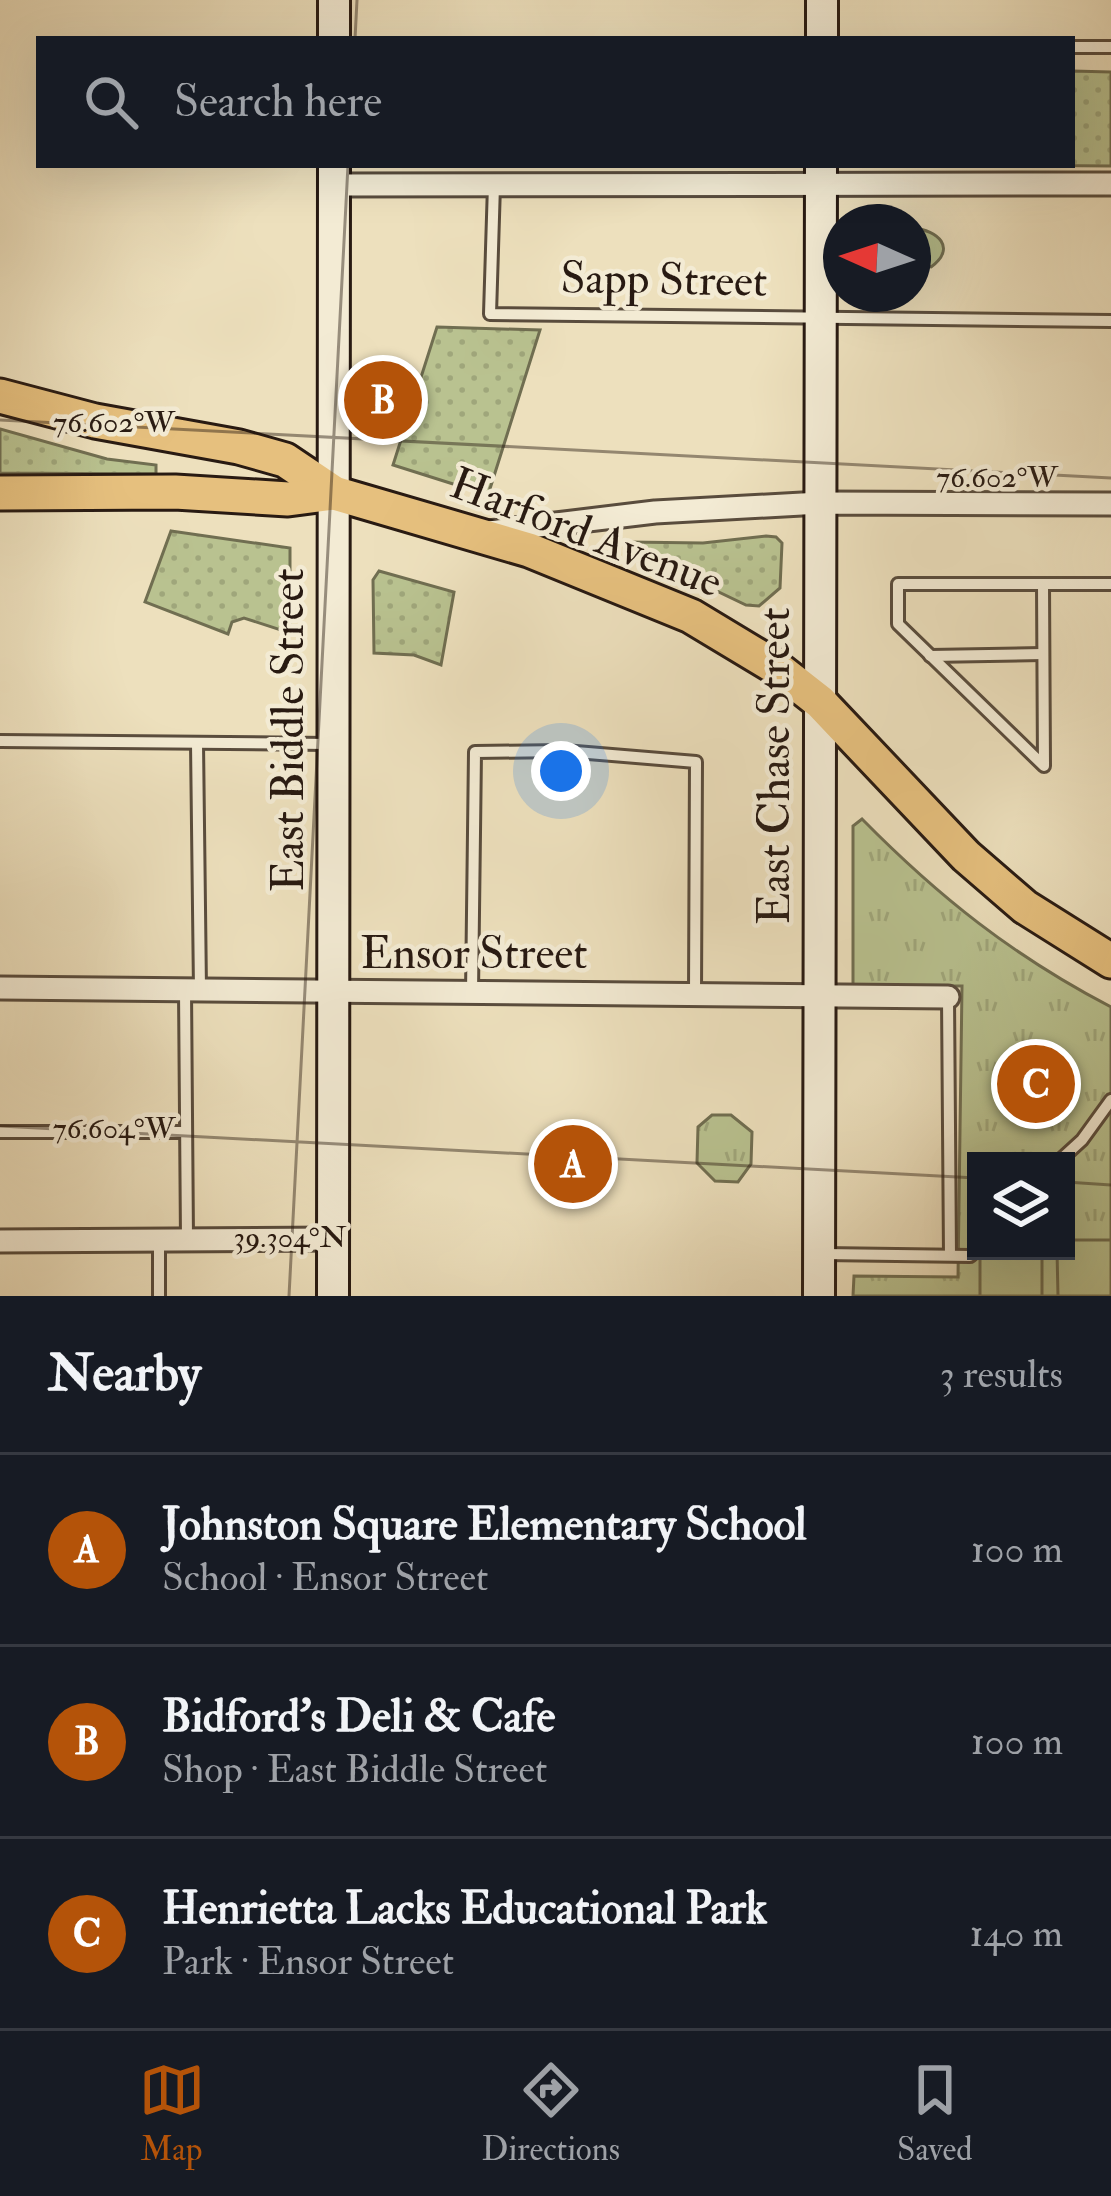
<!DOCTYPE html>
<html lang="en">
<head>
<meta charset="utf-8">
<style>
  body { margin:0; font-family:"IM FELL Double Pica",serif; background:#20242c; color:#f1f3f6 }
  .controls { position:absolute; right:36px; bottom:36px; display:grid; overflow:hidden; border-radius:0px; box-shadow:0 12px 48px #0002 }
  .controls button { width:108px; height:108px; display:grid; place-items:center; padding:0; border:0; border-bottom:3px solid #363941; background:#171b24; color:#f1f3f6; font:60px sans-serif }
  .compass { position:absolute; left:823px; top:204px; width:108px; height:108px; border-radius:50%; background:#171b24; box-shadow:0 12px 48px #0002; rotate:273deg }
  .you { position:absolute; left:561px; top:771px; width:42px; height:42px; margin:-30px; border:9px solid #fff; border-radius:50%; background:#1a73e8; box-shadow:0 0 0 18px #1a73e833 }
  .badge { display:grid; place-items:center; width:78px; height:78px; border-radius:50%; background:#b45309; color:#fff; font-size:39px; font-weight:700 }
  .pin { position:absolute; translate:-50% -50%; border:6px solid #fff; box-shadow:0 3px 12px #0006 }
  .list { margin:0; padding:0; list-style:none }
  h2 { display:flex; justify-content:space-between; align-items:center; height:156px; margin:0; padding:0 48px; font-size:51px }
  h2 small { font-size:39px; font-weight:400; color:#9ea1a6 }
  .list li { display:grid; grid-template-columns:78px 1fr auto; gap:36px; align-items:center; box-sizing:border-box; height:192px; padding:0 48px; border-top:3px solid #363941 }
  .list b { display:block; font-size:45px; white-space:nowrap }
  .list p { margin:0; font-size:39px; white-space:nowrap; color:#9ea1a6 }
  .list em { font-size:39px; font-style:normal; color:#9ea1a6 }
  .icon { flex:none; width:66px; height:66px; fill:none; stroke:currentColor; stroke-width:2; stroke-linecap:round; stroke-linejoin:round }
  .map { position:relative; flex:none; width:1111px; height:1296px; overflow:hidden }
  .search { position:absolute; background:#171b24; box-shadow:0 12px 48px #0002; left:36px; right:36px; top:36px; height:132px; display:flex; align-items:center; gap:30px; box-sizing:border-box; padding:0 42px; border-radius:0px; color:#9ea1a6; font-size:45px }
  .sheet { height:732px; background:#171b24 }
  nav { display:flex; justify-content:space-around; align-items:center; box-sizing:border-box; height:168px; border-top:3px solid #363941; background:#171b24; font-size:33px; color:#9ea1a6 }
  nav a { display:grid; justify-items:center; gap:6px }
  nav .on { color:#b45309 }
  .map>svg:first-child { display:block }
</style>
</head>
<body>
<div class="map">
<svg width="1111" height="1296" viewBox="0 0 1111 1296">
  <defs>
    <pattern id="grass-dots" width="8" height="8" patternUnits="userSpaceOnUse" patternTransform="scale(3)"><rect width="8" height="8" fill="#b9c290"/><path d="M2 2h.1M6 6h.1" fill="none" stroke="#9fa67b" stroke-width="1.8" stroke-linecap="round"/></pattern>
    <pattern id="park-tufts" width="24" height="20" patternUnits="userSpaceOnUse" patternTransform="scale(3)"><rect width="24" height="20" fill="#b9c290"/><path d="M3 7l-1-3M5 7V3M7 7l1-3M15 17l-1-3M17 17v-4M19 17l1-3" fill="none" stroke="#9fa67b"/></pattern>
  </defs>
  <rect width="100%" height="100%" fill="#ede0bd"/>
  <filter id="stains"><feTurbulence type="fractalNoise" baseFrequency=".00167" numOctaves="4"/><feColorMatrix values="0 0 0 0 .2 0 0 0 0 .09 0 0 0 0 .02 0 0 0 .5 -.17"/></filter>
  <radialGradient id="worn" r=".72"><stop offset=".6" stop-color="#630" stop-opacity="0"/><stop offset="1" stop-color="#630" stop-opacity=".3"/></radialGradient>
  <g fill="url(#grass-dots)" stroke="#706e51" stroke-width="3">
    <path d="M1072 71 1111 72V166L987 165H1072Z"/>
    <path d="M437 327 540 330 488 495 393 465Z"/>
    <path d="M0 429 107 459 156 465V474L0 473Z"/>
    <path d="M171 531 290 548V633L244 618 232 622 228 634 145 602Z"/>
    <path d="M766 536 776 537 782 543 780 588 759 606 746 605 627 548 629 542 703 543Z"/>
    <path d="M379 571 454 592 441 665 414 655 374 653 373 580Z"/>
  </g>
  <g fill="url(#park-tufts)" stroke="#706e51" stroke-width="3" fill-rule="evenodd">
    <path d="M913 228C938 230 957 248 931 267L913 263Z"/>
    <path d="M862 819C939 897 1013 956 1111 1007V1296H853L854 1276 958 1277 962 986H853V826ZM976 1161H1066V1251H976Z"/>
    <path d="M712 1115H731L752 1132 751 1164 738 1182 715 1181 697 1163 698 1127Z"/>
  </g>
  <g fill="#b9c290" stroke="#706e51" stroke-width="3">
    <path d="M1066 1240H1111V1296H1058L1057 1251H1066Z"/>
    <rect x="980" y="1251" width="62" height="45"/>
  </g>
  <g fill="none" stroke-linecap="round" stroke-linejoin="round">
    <defs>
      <g id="lane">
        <path d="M1072 47H1111"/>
        <path d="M494 185 490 314 1111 321"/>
        <path d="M1043 584 1044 766 898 624V584H1111"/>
        <path d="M930 656 1043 654"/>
        <path d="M0 741 330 744"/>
        <path d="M197 743 200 990"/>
        <path d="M185 990 187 1239"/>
        <path d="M472 993 475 752 564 751 696 762 695 995"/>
        <path d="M948 997 950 1255"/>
        <path d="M0 1132H186"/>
        <path d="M1059 1161 1082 1140 1111 1100"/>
        <path d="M159 1240V1296"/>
        <path d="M823 1254 970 1256 976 1251"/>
      </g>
      <g id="street">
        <path d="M334 185 1111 184"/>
        <path d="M489 532 655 512 820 503 1111 504"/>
        <path d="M0 988 948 997"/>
        <path d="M0 1241 333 1239"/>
      </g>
      <g id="secondary">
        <path d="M334 0V39"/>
        <path d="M822 39V0"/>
        <path d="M333 1296 334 165"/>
        <path d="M819 1296 821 165"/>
      </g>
      <g id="primary">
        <path d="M0 396 95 421 239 447 285 460 334 493 529 550 691 616 774 666 820 702 966 856 1025 907 1111 961"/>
        <path d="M0 493 175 492 288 499 334 493"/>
      </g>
    </defs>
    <use href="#lane" stroke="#594c3d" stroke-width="16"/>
    <use href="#street" stroke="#594c3d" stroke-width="27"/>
    <use href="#secondary" stroke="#281a12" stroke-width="36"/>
    <use href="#primary" stroke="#281a12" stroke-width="39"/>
    <use href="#lane" stroke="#f3ebd4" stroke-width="10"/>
    <use href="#street" stroke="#f3ebd4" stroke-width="21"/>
    <use href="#secondary" stroke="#f3ebd4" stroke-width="30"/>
    <use href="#primary" stroke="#e6c07e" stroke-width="33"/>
  </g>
  <path fill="none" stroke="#281a12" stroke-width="3" stroke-opacity="0.45" d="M355 39 357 0M0 420 1111 478M0 1126 976 1178M1066 1182 1111 1185M289 1296 348 165"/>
  <g text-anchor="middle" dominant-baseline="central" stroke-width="9" stroke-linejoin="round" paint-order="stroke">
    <g font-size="45" fill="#281a12" stroke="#f3ebd4">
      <text transform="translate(664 280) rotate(1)">Sapp Street</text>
      <text transform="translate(586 533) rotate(21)">Harford Avenue</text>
      <text transform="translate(289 730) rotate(-90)">East Biddle Street</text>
      <text transform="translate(775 766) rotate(-90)">East Chase Street</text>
      <text x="474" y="954">Ensor Street</text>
    </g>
  </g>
  <g font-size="30" text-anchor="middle" fill="#281a12" stroke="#f3ebd4" stroke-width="9" stroke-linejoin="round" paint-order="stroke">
    <text x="114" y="432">76.602°W</text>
    <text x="997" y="487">76.602°W</text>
    <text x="114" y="1138">76.604°W</text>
    <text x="290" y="1247">39.304°N</text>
  </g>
  <rect width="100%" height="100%" filter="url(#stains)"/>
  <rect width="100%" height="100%" fill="url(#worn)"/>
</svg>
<div class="controls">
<button><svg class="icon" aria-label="layers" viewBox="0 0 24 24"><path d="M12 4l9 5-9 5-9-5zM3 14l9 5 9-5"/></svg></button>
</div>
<svg class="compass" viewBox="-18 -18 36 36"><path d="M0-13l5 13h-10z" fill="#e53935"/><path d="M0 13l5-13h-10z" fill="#9ea1a6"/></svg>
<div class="you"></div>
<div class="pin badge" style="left:573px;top:1164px">A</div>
<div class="pin badge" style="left:383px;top:400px">B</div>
<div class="pin badge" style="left:1036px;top:1084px">C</div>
<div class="search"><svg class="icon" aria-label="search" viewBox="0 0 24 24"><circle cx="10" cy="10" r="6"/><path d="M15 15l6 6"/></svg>Search here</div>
</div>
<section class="sheet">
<h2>Nearby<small>3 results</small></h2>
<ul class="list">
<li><span class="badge">A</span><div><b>Johnston Square Elementary School</b><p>School · Ensor Street</p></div><em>100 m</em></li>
<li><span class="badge">B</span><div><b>Bidford’s Deli &amp; Cafe</b><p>Shop · East Biddle Street</p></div><em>100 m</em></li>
<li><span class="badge">C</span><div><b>Henrietta Lacks Educational Park</b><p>Park · Ensor Street</p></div><em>140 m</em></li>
</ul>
</section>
<nav>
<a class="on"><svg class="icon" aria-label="map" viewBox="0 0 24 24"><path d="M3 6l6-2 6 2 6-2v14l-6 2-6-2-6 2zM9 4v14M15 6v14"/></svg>Map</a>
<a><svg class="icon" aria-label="directions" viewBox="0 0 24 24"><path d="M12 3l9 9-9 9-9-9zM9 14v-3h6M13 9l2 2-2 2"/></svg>Directions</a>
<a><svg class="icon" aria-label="saved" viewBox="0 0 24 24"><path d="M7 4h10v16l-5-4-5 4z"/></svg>Saved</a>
</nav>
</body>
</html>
